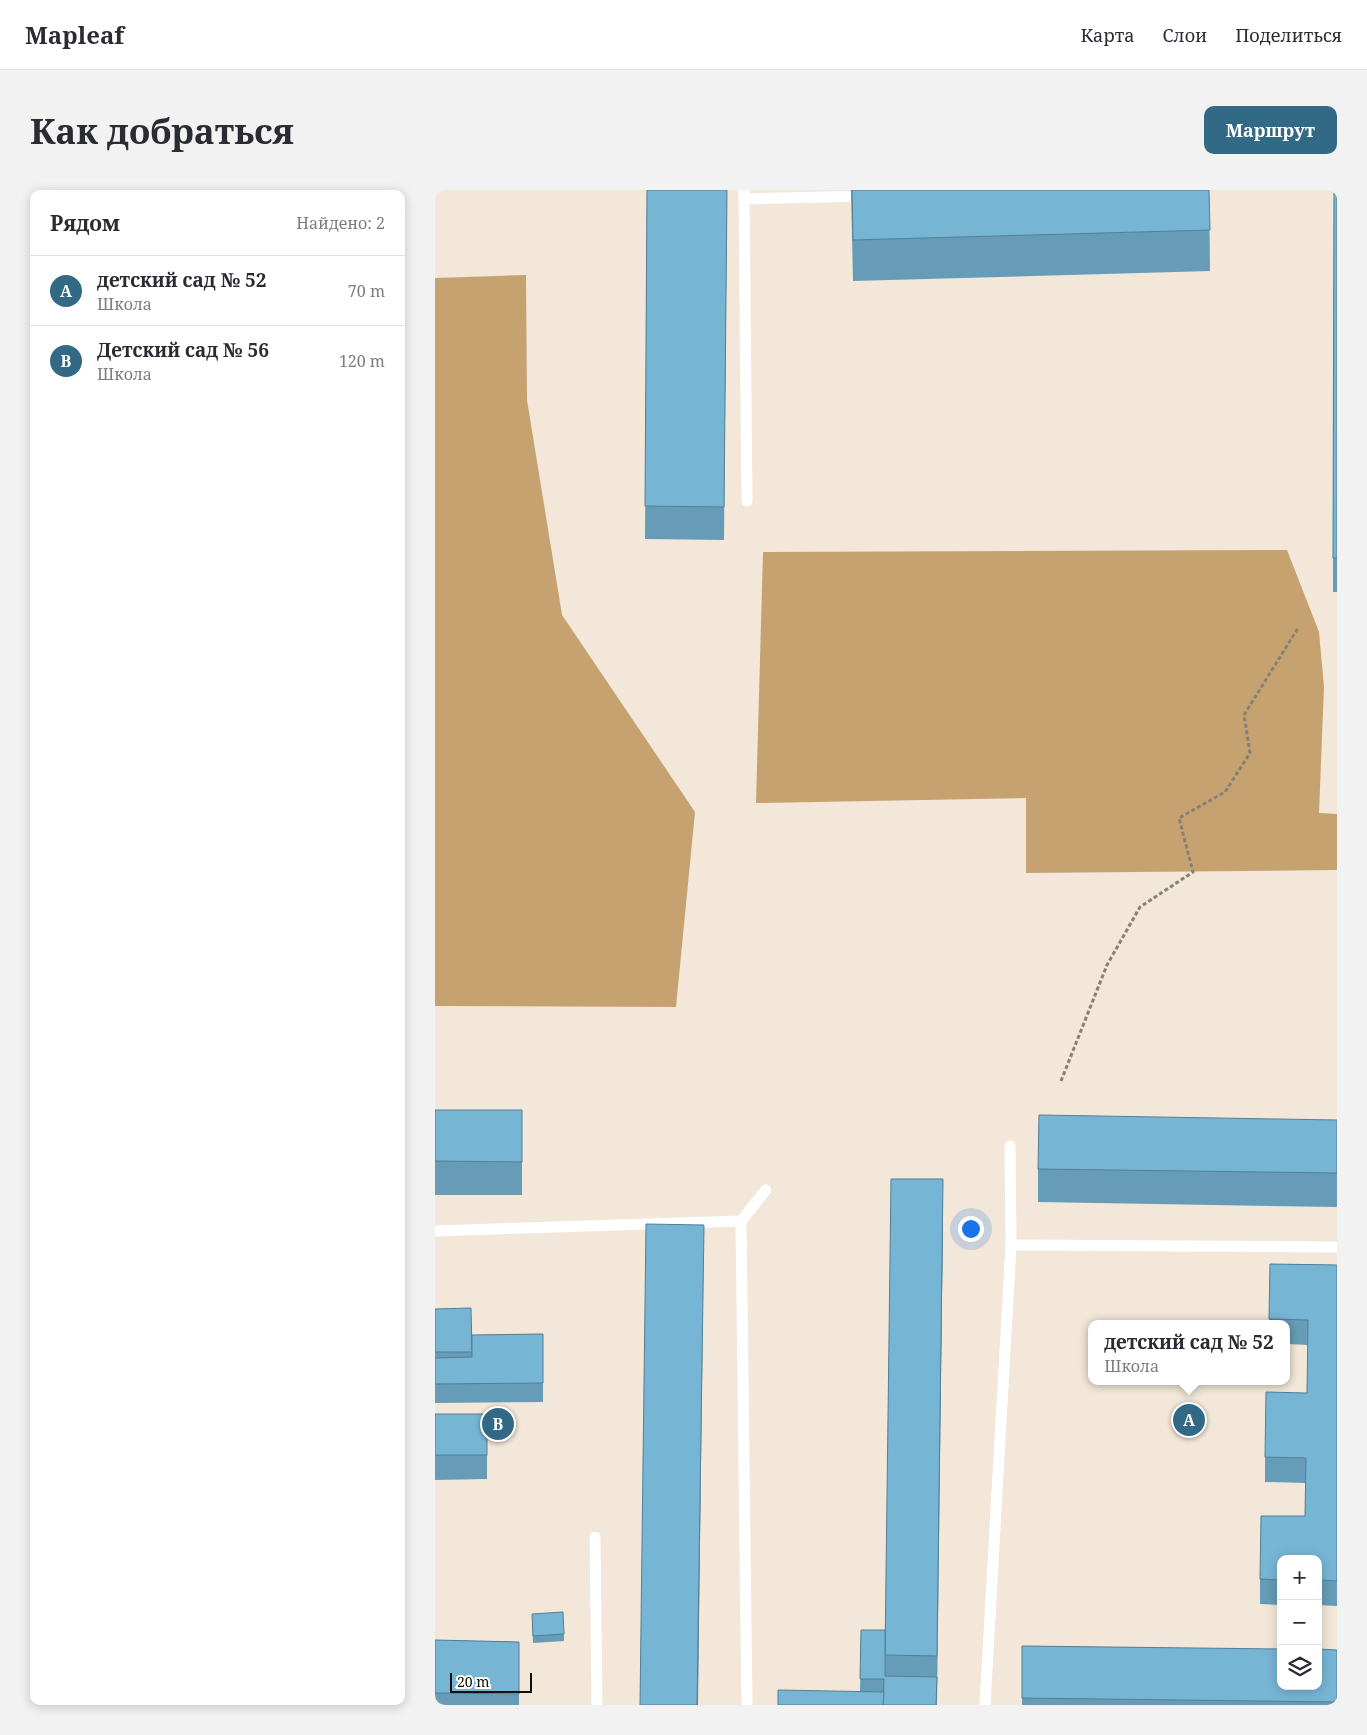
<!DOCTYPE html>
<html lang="ru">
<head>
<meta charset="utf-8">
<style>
  body { margin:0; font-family:"Noto Serif",serif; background:#f2f2f3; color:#2b2b33 }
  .controls { position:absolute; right:15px; bottom:15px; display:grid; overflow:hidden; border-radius:10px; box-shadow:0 2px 12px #0003 }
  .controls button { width:45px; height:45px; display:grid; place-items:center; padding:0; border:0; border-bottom:1px solid #e1e1e2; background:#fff; color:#2b2b33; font:25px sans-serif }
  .scale { position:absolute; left:15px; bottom:12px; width:82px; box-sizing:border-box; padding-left:5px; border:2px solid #120e09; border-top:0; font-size:14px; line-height:18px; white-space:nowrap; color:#120e09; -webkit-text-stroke:4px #fff; paint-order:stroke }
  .you { position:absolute; left:535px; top:1038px; width:18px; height:18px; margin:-12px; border:4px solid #fff; border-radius:50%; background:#1a73e8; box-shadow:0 0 0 8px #1a73e833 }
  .badge { display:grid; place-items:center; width:32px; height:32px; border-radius:50%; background:#326984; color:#fff; font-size:16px; font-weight:700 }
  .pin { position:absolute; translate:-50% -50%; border:2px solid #fff; box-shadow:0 1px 5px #0006 }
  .popup { position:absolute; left:653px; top:1130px; width:202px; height:65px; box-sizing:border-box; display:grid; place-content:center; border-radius:10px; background:#fff; filter:drop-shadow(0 1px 4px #0005); font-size:16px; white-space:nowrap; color:#7c7c81 }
  .popup b { font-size:19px; color:#2b2b33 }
  .popup::after { content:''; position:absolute; left:50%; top:100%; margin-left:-10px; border:10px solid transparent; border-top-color:#fff }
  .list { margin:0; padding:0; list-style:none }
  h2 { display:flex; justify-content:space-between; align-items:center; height:65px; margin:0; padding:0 20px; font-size:21px }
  h2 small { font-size:16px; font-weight:400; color:#7c7c81 }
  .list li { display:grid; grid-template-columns:32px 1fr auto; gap:15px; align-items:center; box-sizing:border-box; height:70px; padding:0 20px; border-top:1px solid #e1e1e2 }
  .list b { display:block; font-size:19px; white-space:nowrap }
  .list p { margin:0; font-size:16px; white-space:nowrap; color:#7c7c81 }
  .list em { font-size:16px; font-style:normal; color:#7c7c81 }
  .icon { flex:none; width:28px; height:28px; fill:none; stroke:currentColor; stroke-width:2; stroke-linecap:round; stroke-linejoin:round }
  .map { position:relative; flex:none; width:902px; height:1515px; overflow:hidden; border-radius:10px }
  header { display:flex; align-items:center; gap:30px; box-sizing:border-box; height:70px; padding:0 25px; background:#fff; border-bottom:1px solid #e1e1e2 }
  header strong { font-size:24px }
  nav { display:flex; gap:28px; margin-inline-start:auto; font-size:18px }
  .intro { display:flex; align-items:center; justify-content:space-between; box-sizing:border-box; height:120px; padding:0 30px }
  h1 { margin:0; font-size:35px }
  .button { padding:12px 22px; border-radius:10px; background:#326984; color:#fff; font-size:18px; font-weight:700 }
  main { display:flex; gap:30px; padding:0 30px }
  aside { flex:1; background:#fff; border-radius:10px; box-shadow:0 2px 12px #0003 }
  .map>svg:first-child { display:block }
</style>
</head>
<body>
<header>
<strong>Mapleaf</strong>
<nav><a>Карта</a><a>Слои</a><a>Поделиться</a></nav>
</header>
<div class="intro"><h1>Как добраться</h1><a class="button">Маршрут</a></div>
<main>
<aside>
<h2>Рядом<small>Найдено: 2</small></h2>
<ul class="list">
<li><span class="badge">A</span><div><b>детский сад № 52</b><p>Школа</p></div><em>70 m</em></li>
<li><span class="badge">B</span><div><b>Детский сад № 56</b><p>Школа</p></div><em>120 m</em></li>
</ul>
</aside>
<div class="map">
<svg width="902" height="1515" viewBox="0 0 902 1515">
  <rect width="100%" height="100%" fill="#f2e7d8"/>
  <g fill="#c7a271">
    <path d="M91 85 92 210 127 425 260 622 241 817 0 816V88Z"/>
    <path d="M852 360 884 442 889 497 884 623 902 624V680L591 683V608L321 613 328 362Z"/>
  </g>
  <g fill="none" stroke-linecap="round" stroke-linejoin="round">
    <path stroke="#878075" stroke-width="3" stroke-dasharray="4 2.5" stroke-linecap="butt" d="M626 891 672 775 705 717 758 682 744 628 790 602 815 563 809 525 863 438"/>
    <g stroke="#fff" stroke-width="11">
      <path d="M309 0 312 311"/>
      <path d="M309 9 430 6"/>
      <path d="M0 1041 306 1031"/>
      <path d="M576 1055 902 1057"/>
      <path d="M160 1347 162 1515"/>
      <path d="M312 1515 306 1031 331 1000"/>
      <path d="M550 1515 576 1055 575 956"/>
    </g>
  </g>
  <g fill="#669cb7">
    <path d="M212 0H292L289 350 210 349Z"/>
    <path d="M416 0H774L775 81 418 91Z"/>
    <path d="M899 0H902V402H898Z"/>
    <rect x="0" y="920" width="87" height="85"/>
    <path d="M902 930V1017L603 1012V979Z"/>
    <path d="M508 1030 502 1515 425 1501 426 1440H450Z"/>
    <path d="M835 1074 902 1075V1416L883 1415V1369H846V1415L825 1414V1389L870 1326 871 1293 830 1292V1267L872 1203 873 1155 852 1154V1134H834Z"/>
    <path d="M0 1119 37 1145 108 1144V1212L0 1213Z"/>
    <path d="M0 1224 52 1265V1289L0 1290Z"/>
    <path d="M97 1430 129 1444V1451L98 1453Z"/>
    <path d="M0 1450 84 1452V1515H0Z"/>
    <path d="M587 1456 902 1460V1515H587Z"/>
  </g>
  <g fill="#537f95">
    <path d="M508 989V1030L501 1515Z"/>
    <path d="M269 1035 263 1515H262Z"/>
  </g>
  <g fill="#77b5d5" stroke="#537f95">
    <path d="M212 0H292L289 317 210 316Z"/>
    <path d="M417 0H774L775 40 418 50Z"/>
    <path d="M899 0H902V368H898Z"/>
    <path d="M0 920H87V972L0 971Z"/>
    <path d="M604 925 902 930V983L603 979Z"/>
    <path d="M456 989H508L502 1466 450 1465Z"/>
    <path d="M211 1034 269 1035 262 1515H205Z"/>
    <path d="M835 1074 902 1075V1391L883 1390V1369H846V1390L825 1389 826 1326H870L871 1268 830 1267 831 1202 872 1203 873 1130 834 1129Z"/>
    <path d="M36 1118 37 1162H0V1119Z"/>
    <path d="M108 1144V1193L0 1194V1168L37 1167V1145Z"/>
    <rect x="0" y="1224" width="52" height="41"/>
    <path d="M128 1422 129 1444 98 1446 97 1424Z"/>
    <path d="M426 1440H450V1486L502 1487 501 1515H448L449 1489H425Z"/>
    <path d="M0 1450 84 1452V1504L0 1503Z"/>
    <path d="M587 1456 846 1459V1496H883V1459L902 1460V1512L587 1508Z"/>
    <path d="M343 1500 449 1502 448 1515H343Z"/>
  </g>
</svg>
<div class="controls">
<button>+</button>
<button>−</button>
<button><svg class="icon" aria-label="layers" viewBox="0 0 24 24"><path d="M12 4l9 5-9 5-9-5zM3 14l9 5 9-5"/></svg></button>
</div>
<div class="scale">20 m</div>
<div class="you"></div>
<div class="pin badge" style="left:754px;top:1230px">A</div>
<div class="popup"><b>детский сад № 52</b>Школа</div>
<div class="pin badge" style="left:63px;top:1234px">B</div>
</div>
</main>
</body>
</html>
